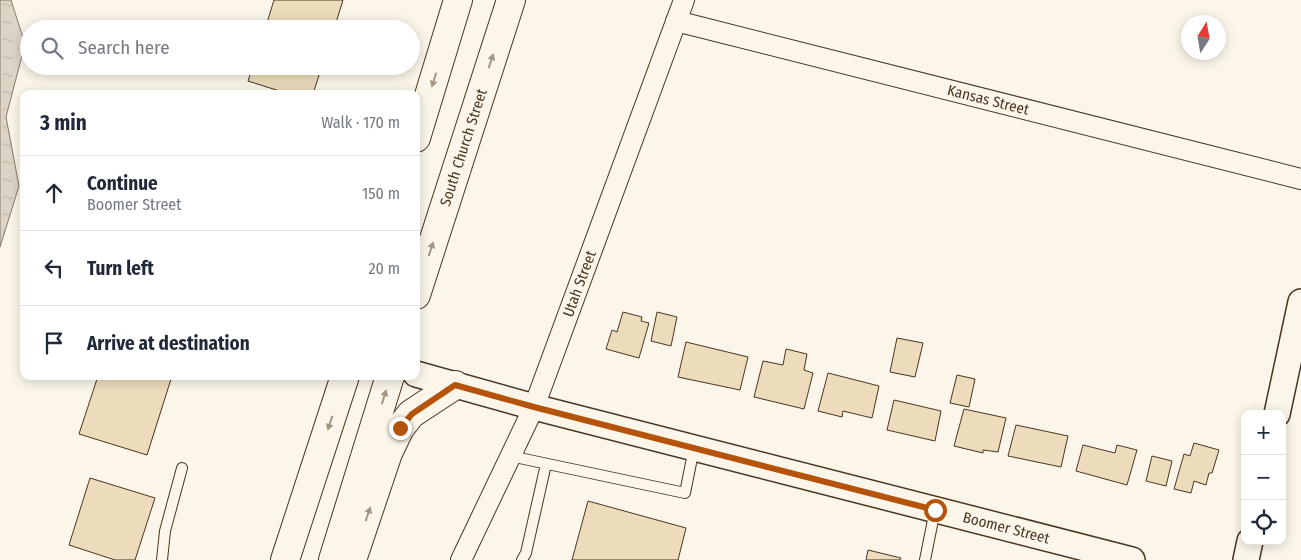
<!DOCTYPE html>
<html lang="en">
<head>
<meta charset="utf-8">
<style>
  body { margin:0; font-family:"Fira Sans Condensed",sans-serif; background:#f2f2f3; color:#1f2937 }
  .controls { position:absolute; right:15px; bottom:15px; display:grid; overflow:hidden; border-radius:10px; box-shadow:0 2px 12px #0003 }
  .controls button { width:45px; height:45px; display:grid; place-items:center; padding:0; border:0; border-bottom:1px solid #e0e1e3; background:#fff; color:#1f2937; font:25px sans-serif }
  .compass { position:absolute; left:1181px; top:15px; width:45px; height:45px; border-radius:50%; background:#fff; box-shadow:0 2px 12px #0003; rotate:11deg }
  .stop { position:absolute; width:15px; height:15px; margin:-11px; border:4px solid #b45309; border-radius:50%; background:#fff }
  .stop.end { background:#b45309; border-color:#fff; box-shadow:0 1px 5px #0008 }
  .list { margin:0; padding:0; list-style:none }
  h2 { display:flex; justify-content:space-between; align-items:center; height:65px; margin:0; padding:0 20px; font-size:21px }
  h2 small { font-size:16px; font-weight:400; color:#747a83 }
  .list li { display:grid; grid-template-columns:32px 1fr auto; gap:15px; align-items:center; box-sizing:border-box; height:75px; padding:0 20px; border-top:1px solid #e0e1e3 }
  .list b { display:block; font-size:19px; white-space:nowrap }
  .list p { margin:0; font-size:16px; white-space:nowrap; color:#747a83 }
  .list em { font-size:16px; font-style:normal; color:#747a83 }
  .icon { flex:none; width:28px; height:28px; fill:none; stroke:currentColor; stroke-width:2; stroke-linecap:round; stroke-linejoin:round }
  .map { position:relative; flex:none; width:1301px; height:560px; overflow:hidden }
  .search { position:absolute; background:#fff; box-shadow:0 2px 12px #0003; left:20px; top:20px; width:400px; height:55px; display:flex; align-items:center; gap:12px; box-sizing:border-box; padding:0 18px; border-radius:28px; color:#747a83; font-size:19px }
  .panel { position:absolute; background:#fff; box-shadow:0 2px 12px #0003; left:20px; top:90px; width:400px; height:290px; border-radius:10px }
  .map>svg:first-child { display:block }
</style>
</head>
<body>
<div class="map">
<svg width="1301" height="560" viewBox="0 0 1301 560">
  <defs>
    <pattern id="water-ripples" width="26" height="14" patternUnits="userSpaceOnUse" patternTransform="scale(1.25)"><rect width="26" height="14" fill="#dcd4c6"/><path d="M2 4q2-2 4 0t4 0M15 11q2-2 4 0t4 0" fill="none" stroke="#beb7aa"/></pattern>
  </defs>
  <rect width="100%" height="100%" fill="#fbf6e9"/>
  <path fill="url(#water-ripples)" stroke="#887966" d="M0 0H11L25 44 6 117 19 186 0 247Z"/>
  <g fill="#ecdcbc" stroke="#4a3520">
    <path d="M274 0H343L334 29H265Z"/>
    <path d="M253 66H322L313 94H289L248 81Z"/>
    <path d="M623 312 642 317 641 321 649 323 639 358 606 349 612 330 617 332Z"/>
    <path d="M657 312 677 317 671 346 651 341Z"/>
    <path d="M897 338 923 343 915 377 890 372Z"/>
    <path d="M686 342 748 357 740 390 678 377Z"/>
    <path d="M786 349 807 354 804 370 813 373 804 409 754 397 763 361 783 365Z"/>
    <path d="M828 373 879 386 872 418 843 411 842 417 818 411Z"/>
    <path d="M957 375 975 379 969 407 950 403Z"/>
    <path d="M98 376H172L147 455 79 434Z"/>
    <path d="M894 400 941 411 935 441 887 430Z"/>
    <path d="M964 409 1006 418 998 452 983 450V453L954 446Z"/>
    <path d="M1016 425 1068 436 1061 467 1008 456Z"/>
    <path d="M1194 443 1219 450 1212 473H1209L1206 485 1194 481 1191 493 1174 489 1184 454 1190 456Z"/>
    <path d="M1083 445 1115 453 1117 445 1137 450 1127 485 1076 471Z"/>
    <path d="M1152 456 1172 461 1166 486 1146 481Z"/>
    <path d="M90 478 155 498 135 560H115L69 545Z"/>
    <path d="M588 501 686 528 678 560H572Z"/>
    <path d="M868 550 901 558 900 560H866Z"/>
  </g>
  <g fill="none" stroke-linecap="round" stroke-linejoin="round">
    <defs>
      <g id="service">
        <path d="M510 456 685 493 694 448"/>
        <path d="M162 560 165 531 182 468"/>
        <path d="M522 560 526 553 546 464"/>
        <path d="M925 560 935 510"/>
      </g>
      <g id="minor">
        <path id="s1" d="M676 21 1301 179"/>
        <path id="s2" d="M461 560 534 407 684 0"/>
      </g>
      <g id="tertiary">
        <path id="s3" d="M416 374 534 407 1132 560"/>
        <path d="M1277 414 1301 302"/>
        <path d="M1246 560 1250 541"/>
      </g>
      <g id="secondary">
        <path d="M416 138 458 0"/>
        <path id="s4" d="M416 295 511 0"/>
        <path d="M285 560 345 376"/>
        <path d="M333 560 390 376"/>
        <path d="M352 560 388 453 400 428 411 414 455 385"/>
      </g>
    </defs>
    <use href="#service" stroke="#4a3520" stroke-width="12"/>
    <use href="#minor" stroke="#4a3520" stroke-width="22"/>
    <use href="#tertiary" stroke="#4a3520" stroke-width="28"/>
    <use href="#secondary" stroke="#4a3520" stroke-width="30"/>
    <use href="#service" stroke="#fbf6e9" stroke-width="10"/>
    <use href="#minor" stroke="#fbf6e9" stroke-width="20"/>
    <use href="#tertiary" stroke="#fbf6e9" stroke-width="25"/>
    <use href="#secondary" stroke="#fbf6e9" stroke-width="28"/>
  </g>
  <defs><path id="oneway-solid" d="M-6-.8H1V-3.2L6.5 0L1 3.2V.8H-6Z" transform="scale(1.25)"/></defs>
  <g fill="#a29684">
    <use href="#oneway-solid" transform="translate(491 61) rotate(-72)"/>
    <use href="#oneway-solid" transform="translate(434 80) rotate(107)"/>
    <use href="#oneway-solid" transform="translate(431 249) rotate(-72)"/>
    <use href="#oneway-solid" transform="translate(384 397) rotate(-73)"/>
    <use href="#oneway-solid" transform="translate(330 423) rotate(108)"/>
    <use href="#oneway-solid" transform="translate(368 514) rotate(-71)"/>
  </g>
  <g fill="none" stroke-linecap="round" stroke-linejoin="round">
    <path stroke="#b45309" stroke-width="6" d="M400 428 412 414 455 385 534 407 935 510"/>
  </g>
  <g text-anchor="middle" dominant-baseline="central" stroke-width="4" stroke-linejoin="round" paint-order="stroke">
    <g font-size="15" fill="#4a3520" stroke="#fbf6e9">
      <text stroke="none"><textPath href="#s1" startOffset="322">Kansas Street</textPath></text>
      <text stroke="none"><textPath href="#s4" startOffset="155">South Church Street</textPath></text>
      <text stroke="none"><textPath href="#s2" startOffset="301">Utah Street</textPath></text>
      <text stroke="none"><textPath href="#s3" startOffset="610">Boomer Street</textPath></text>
    </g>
  </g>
</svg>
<div class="controls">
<button>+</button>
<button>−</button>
<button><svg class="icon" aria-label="locate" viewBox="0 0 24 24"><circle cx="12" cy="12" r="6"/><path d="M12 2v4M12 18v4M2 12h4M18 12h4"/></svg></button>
</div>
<svg class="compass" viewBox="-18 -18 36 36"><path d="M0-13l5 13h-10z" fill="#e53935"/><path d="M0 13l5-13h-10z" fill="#747a83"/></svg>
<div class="stop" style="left:935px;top:510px"></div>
<div class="stop end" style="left:400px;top:428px"></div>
<div class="search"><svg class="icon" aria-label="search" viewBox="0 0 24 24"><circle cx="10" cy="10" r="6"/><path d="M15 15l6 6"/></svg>Search here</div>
<section class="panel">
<h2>3 min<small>Walk · 170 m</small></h2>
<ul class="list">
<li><svg class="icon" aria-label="ahead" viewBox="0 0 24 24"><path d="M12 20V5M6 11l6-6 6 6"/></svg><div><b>Continue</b><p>Boomer Street</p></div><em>150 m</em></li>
<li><svg class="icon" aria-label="left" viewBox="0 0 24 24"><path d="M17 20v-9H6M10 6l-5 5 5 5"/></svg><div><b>Turn left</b></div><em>20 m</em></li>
<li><svg class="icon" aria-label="arrive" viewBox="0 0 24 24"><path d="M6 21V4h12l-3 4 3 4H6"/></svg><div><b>Arrive at destination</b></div></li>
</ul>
</section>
</div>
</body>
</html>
